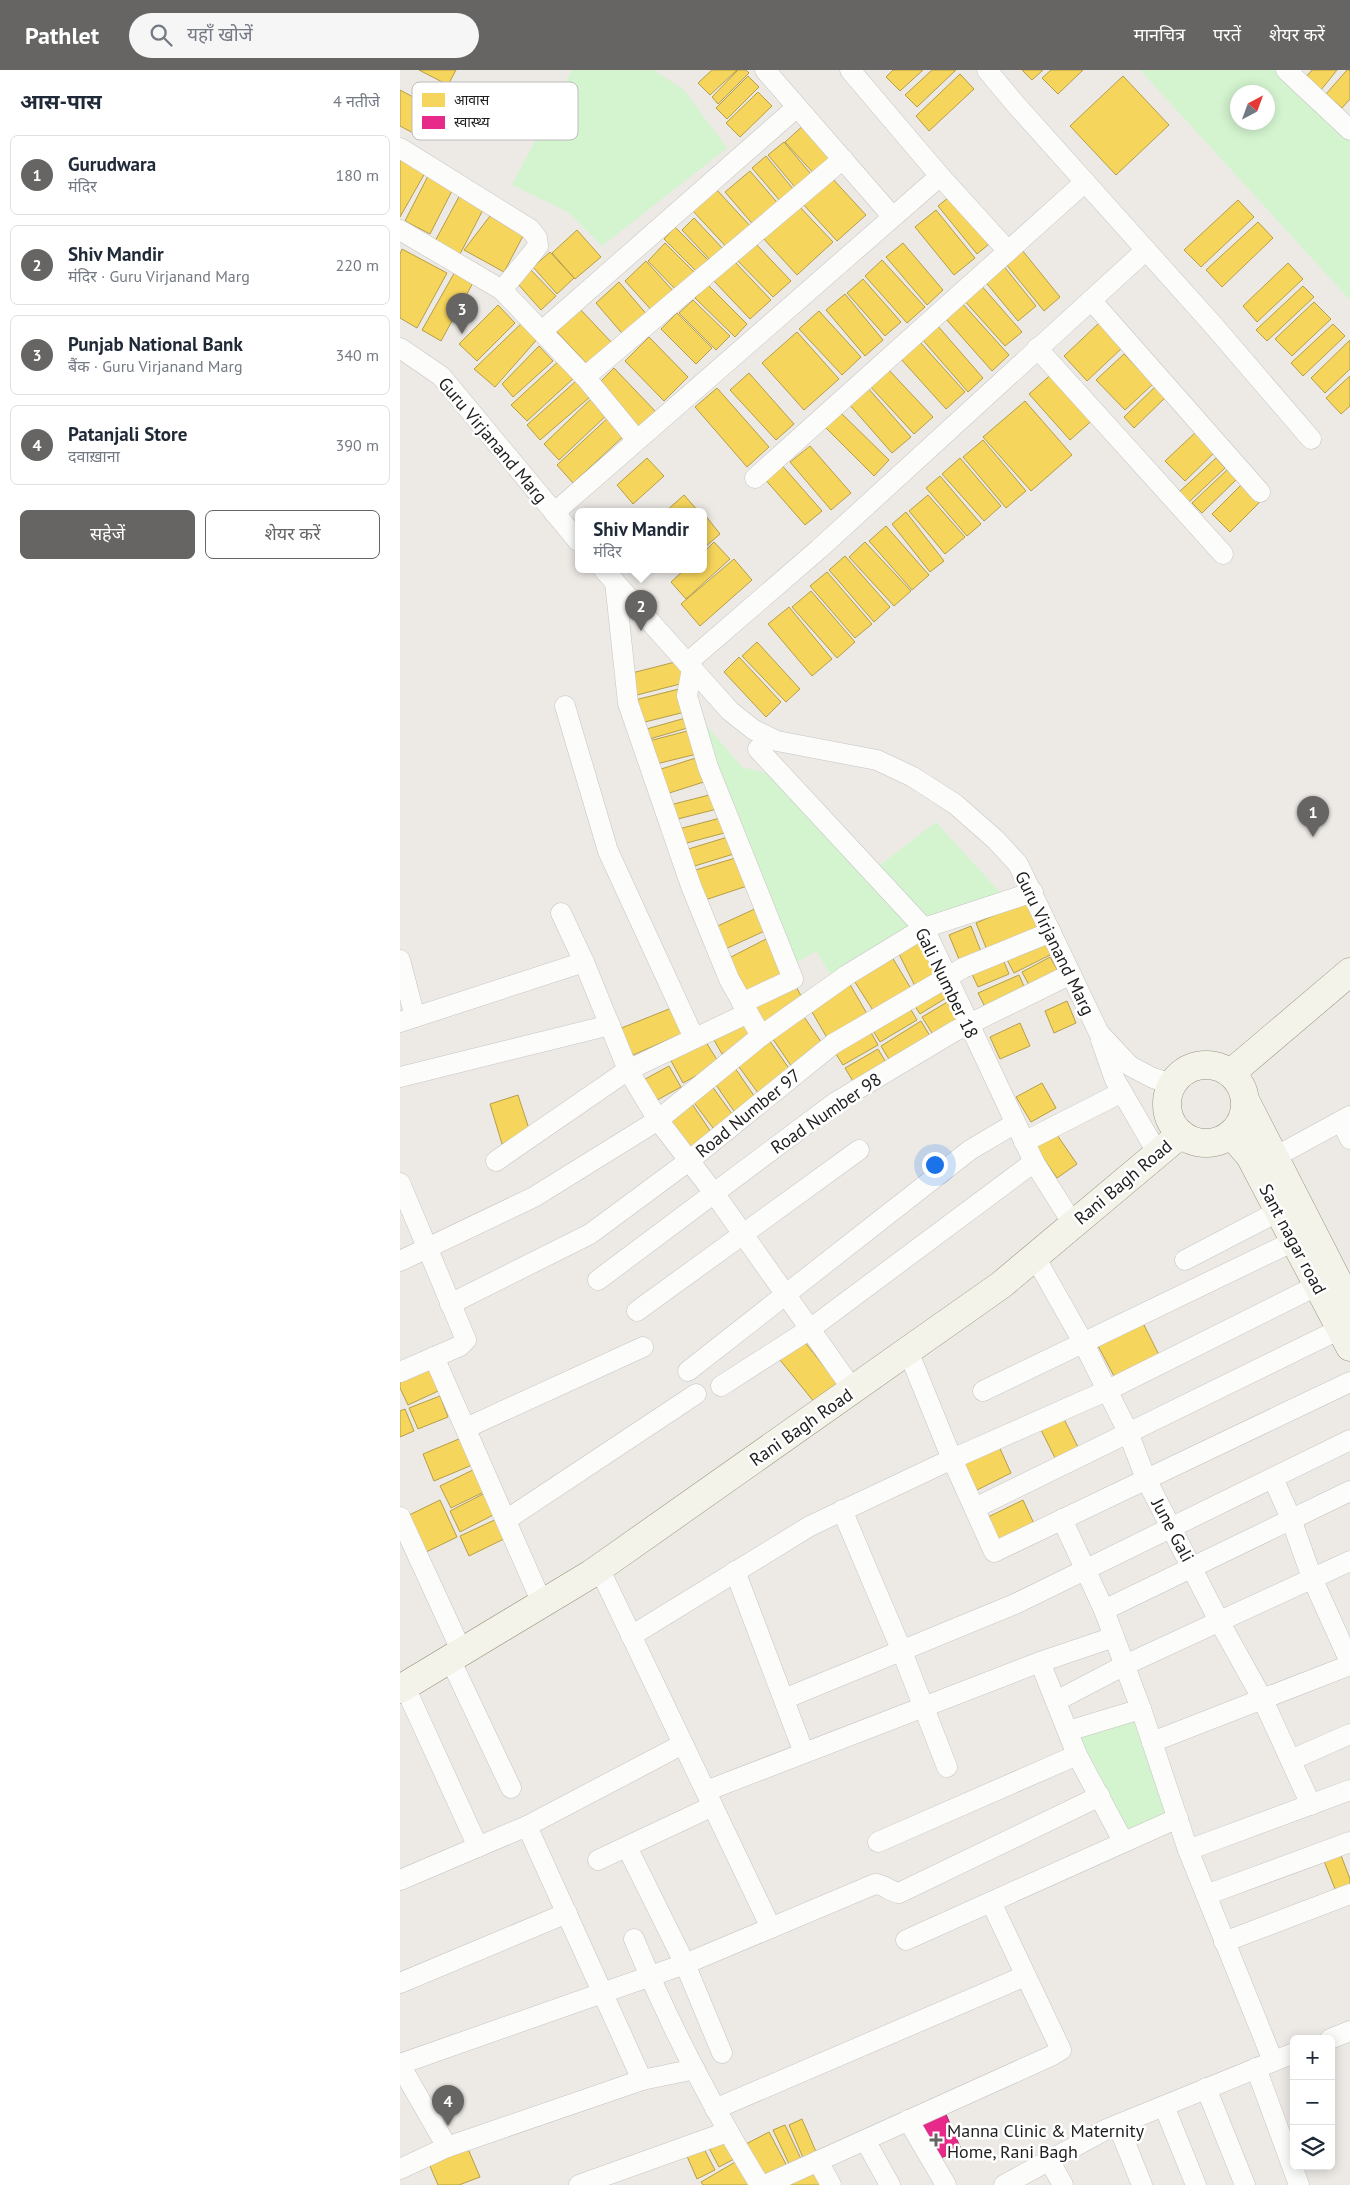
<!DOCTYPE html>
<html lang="hi">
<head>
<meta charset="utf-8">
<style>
  body { margin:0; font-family:"PT Sans","Noto Sans Devanagari",sans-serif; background:#f6f6f7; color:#1f2937 }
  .controls { position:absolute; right:15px; bottom:15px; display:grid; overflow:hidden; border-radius:8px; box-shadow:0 2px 12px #0003 }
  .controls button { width:45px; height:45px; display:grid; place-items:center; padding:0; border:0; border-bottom:1px solid #e0e1e3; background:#fff; color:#1f2937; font:25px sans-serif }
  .compass { position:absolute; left:830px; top:15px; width:45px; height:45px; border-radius:50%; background:#fff; box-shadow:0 2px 12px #0003; rotate:41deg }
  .you { position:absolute; left:534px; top:1094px; width:18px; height:18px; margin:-12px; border:4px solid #fff; border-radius:50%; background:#1a73e8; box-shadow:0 0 0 8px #1a73e833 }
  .badge { display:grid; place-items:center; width:32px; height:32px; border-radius:50%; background:#666564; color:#fff; font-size:16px; font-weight:700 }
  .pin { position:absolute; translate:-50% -41px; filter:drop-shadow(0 1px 2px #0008) }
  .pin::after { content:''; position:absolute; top:26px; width:18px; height:15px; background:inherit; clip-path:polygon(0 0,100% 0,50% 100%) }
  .popup { position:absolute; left:175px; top:438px; width:132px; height:65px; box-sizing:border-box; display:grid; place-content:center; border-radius:8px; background:#fff; filter:drop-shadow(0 1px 4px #0005); font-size:16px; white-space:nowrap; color:#747a83 }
  .popup b { font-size:19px; color:#1f2937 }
  .popup::after { content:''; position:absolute; left:50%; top:100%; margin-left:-10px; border:10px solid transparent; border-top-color:#fff }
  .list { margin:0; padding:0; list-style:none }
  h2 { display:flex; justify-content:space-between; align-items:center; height:65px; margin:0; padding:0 20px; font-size:21px }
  h2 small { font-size:16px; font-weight:400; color:#747a83 }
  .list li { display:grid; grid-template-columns:32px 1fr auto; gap:15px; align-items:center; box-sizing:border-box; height:80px; margin:0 10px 10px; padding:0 10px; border:1px solid #e0e1e3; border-radius:8px }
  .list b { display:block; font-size:19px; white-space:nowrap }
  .list p { margin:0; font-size:16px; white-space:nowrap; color:#747a83 }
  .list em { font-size:16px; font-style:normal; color:#747a83 }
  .actions { display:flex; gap:10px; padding:15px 20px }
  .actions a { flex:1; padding:11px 0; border:1px solid #666564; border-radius:8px; text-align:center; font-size:18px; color:#666564 }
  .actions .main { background:#666564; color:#fff }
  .icon { flex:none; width:28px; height:28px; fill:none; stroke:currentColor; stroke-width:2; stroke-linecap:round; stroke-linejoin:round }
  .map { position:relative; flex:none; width:950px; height:2115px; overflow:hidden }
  header { display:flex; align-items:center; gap:30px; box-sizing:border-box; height:70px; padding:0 25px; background:#666564; color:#fff }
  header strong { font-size:24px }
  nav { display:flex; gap:28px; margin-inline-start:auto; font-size:18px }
  .search { width:350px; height:45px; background:#f6f6f7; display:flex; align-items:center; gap:12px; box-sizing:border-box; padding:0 18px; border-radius:28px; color:#747a83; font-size:19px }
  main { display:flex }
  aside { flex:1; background:#fff }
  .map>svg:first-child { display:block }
</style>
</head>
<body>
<header>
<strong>Pathlet</strong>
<div class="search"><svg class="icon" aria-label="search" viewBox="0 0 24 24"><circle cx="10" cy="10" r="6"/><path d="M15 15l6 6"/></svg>यहाँ खोजें</div>
<nav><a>मानचित्र</a><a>परतें</a><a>शेयर करें</a></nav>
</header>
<main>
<aside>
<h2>आस-पास<small>4 नतीजे</small></h2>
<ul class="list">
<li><span class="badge">1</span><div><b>Gurudwara</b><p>मंदिर</p></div><em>180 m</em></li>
<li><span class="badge">2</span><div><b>Shiv Mandir</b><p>मंदिर · Guru Virjanand Marg</p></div><em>220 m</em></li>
<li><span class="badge">3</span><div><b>Punjab National Bank</b><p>बैंक · Guru Virjanand Marg</p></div><em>340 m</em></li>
<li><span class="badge">4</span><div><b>Patanjali Store</b><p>दवाख़ाना</p></div><em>390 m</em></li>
</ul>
<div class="actions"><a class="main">सहेजें</a><a>शेयर करें</a></div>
</aside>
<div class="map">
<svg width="950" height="2115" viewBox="0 0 950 2115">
  <rect width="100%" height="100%" fill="#edeae6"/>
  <g fill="#d3f4cf" fill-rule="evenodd">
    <path d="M172 0H253L283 19 327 78 202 176 168 142 112 115Z"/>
    <path d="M740 0H880L950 65V230ZM838 22H868V52H838Z"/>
    <path d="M293 640 342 697 390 709 472 801 536 752 607 830 432 907 416 881 389 897Z"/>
    <path d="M740 1644 775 1745 723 1766 673 1664Z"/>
  </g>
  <g fill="#f6d55c" stroke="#b59e49">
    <path d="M19 0H56L48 15Z"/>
    <path d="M312 0H337L310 25 298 13Z"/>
    <path d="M338 0H346L349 3 318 34 312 27Z"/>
    <path d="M493 0H523L500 21 486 7Z"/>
    <path d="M532 0H556L517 37 505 25Z"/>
    <path d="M622 0H643L632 10Z"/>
    <path d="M651 0H683L658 24 642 8Z"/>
    <path d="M912 0H937L921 20 906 7Z"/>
    <path d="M947 0H950V29L942 38 926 24Z"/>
    <path d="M560 4 574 19 529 61 516 46Z"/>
    <path d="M348 6 359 17 327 49 316 38Z"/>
    <path d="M723 6 769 55 716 105 670 56Z"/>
    <path d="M0 20 30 36 15 64 0 56Z"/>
    <path d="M358 22 372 36 340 67 326 53Z"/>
    <path d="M406 53 439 88 417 107 385 72Z"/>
    <path d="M384 72 415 109 399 122 368 85Z"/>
    <path d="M366 86 394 120 381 132 352 98Z"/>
    <path d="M0 89 25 103 0 147Z"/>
    <path d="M350 101 381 137 356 158 325 122Z"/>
    <path d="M29 104 54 117 30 164 5 151Z"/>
    <path d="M431 107 466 145 437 171 402 133Z"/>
    <path d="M316 119 353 159 330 181 293 141Z"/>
    <path d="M61 123 85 136 59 186 34 173Z"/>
    <path d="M554 123 594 170 577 184 538 136Z"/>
    <path d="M838 130 854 147 801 197 784 180Z"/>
    <path d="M398 135 433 172 397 205 363 168Z"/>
    <path d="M536 140 575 188 554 205 515 157Z"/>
    <path d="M90 146 123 166 104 202 64 180Z"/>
    <path d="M294 148 325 181 312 192 282 160Z"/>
    <path d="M858 152 873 168 822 217 806 200Z"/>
    <path d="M275 157 309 191 297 202 264 169Z"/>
    <path d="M177 160 201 187 175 209 152 183Z"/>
    <path d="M354 172 391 211 373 227 336 189Z"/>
    <path d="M265 173 298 206 280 224 248 191Z"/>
    <path d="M503 173 543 220 527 235 486 187Z"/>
    <path d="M2 179 47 203 17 258 0 248V184Z"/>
    <path d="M622 180 660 227 644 241 605 193Z"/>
    <path d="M150 182 174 208 157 224 133 197Z"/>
    <path d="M482 190 525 237 507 253 465 206Z"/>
    <path d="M246 191 275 223 254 243 225 211Z"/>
    <path d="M335 192 371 230 350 249 314 211Z"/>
    <path d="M888 193 903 209 857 252 843 236Z"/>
    <path d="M602 194 636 236 618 251 583 209Z"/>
    <path d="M56 200 74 211 41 271 22 260Z"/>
    <path d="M131 200 156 226 141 240 117 213Z"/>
    <path d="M463 209 501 252 485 266 447 223Z"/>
    <path d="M219 212 249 247 226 268 196 233Z"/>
    <path d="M579 213 622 262 605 276 562 228Z"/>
    <path d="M308 215 347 254 335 267 295 228Z"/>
    <path d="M903 216 914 227 867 271 856 260Z"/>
    <path d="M445 224 483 270 465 286 426 240Z"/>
    <path d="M293 230 330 266 316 280 279 243Z"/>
    <path d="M914 232 931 249 892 286 875 269Z"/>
    <path d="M562 233 609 285 592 301 545 248Z"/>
    <path d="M98 235 115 253 77 291 59 274Z"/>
    <path d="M180 239 213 274 189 296 156 261Z"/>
    <path d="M419 241 461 287 442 305 399 259Z"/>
    <path d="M277 243 312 278 296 294 261 259Z"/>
    <path d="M125 250 140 266 95 317 74 299Z"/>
    <path d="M699 253 722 278 687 311 664 286Z"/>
    <path d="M933 254 945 266 903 306 891 293Z"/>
    <path d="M537 255 583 308 568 322 521 268Z"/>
    <path d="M397 262 439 309 404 340 362 293Z"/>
    <path d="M249 267 288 307 264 331 225 291Z"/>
    <path d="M950 270V299L925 323 911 308Z"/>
    <path d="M519 271 565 322 546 339 500 288Z"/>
    <path d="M139 276 153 291 113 327 102 314Z"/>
    <path d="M724 284 753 314 725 340 696 310Z"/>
    <path d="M160 290 175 307 127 351 111 335Z"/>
    <path d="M214 298 256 342 240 358 198 314Z"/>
    <path d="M487 298 533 347 514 364 469 315Z"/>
    <path d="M655 301 696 347 670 370 629 324Z"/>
    <path d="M349 303 394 354 376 370 330 320Z"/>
    <path d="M950 306V336L941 344 926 328Z"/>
    <path d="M176 311 190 327 140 370 127 355Z"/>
    <path d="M759 313 769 324 734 358 724 347Z"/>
    <path d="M467 317 511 367 492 383 448 333Z"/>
    <path d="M317 318 369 377 347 397 295 337Z"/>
    <path d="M193 327 209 343 159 390 144 374Z"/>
    <path d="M625 331 672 385 631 421 583 367Z"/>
    <path d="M440 342 489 390 474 406 425 357Z"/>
    <path d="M211 345 227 363 173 413 157 395Z"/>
    <path d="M798 360 817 380 785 411 765 391Z"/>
    <path d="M583 370 626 421 606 438 563 387Z"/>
    <path d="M410 376 451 423 431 440 390 392Z"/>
    <path d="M247 388 264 406 233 434 217 415Z"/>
    <path d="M560 388 601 436 584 451 542 404Z"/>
    <path d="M816 388 825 398 789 432 779 422Z"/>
    <path d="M379 392 422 441 405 455 363 407Z"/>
    <path d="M828 399 837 409 802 443 792 433Z"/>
    <path d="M540 406 581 454 567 466 526 418Z"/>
    <path d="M843 413 861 431 830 462 812 444Z"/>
    <path d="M284 425 299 442H265Z"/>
    <path d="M528 425 565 467 545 484 509 441Z"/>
    <path d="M506 442 544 491 530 502 492 454Z"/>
    <path d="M305 445 320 464 304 478V446Z"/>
    <path d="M486 456 529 505 512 520 469 471Z"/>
    <path d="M314 472 330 489 286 529 271 512 284 500H304V482Z"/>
    <path d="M465 472 511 521 494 536 449 487Z"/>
    <path d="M445 486 490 537 474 552 429 500Z"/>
    <path d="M334 489 352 510 300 556 281 534Z"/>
    <path d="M427 502 472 554 455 568 410 516Z"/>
    <path d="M411 521 455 572 437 588 392 537Z"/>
    <path d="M389 537 432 589 412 606 368 554Z"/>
    <path d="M357 572 400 619 386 632 342 586Z"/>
    <path d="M339 587 381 632 366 647 324 602Z"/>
    <path d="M279 591 284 613 233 626 228 604Z"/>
    <path d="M279 619 285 642 237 654 231 631Z"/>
    <path d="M289 647 291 657 246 670 243 660Z"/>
    <path d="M295 659 301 683 252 695 245 672Z"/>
    <path d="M302 686 310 710 263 725 255 701Z"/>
    <path d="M317 723 321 738 270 751 266 736Z"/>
    <path d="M324 747 328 762 279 775 275 760Z"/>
    <path d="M331 766 337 783 288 798 282 781Z"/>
    <path d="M342 786 353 814 299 832 289 802Z"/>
    <path d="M630 830 644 861 589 885 576 853Z"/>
    <path d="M359 837 369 859 321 881 311 859Z"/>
    <path d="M571 856 582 884 561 894 549 865Z"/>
    <path d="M521 865 540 904 517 920 496 878Z"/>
    <path d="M644 865 654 883 614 903 605 886Z"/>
    <path d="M366 869 385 905 348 924 329 888Z"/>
    <path d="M489 882 513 922 476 945 451 906Z"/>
    <path d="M602 887 609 904 578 917 570 900Z"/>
    <path d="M650 887 658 901 630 917 622 902Z"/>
    <path d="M619 905 627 923 587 941 578 923Z"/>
    <path d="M448 911 470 949 430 973 408 935Z"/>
    <path d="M394 913 405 933 360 958 347 936Z"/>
    <path d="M544 913 551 925 520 944 513 933Z"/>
    <path d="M549 931 562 953 535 968 522 947Z"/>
    <path d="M667 931 676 953 654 963 645 941Z"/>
    <path d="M507 933 517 950 480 972 469 954Z"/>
    <path d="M274 937 286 962 226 988 214 961Z"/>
    <path d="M400 941 426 979 394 1000 368 962Z"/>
    <path d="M346 947 358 965 322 984 311 965Z"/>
    <path d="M521 951 533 971 493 996 481 976Z"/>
    <path d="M620 953 630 976 600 989 590 967Z"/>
    <path d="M468 957 478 975 443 995 432 978Z"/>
    <path d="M367 967 393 1004 361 1027 334 990Z"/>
    <path d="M304 969 319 993 283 1013 269 987Z"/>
    <path d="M478 979 490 999 457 1018 445 998Z"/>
    <path d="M333 995 359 1033 338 1047 312 1009Z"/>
    <path d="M269 996 281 1017 250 1034 238 1013Z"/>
    <path d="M309 1012 335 1048 316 1062 289 1026Z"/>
    <path d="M642 1013 656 1038 631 1052 616 1027Z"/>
    <path d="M118 1025 131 1065 102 1074 90 1034Z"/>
    <path d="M288 1028 313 1065 288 1081 264 1049Z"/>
    <path d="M655 1062 677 1094 657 1108 635 1076Z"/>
    <path d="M740 1247 761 1289 717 1312 695 1270Z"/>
    <path d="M404 1271 442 1319 419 1338 380 1290Z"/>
    <path d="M34 1291 47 1317 8 1335 0 1318V1308Z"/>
    <path d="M40 1326 48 1347 18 1359 9 1338Z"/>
    <path d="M5 1339 14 1361 0 1367V1341Z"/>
    <path d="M662 1345 681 1383 658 1394 639 1356Z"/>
    <path d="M66 1366 77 1393 34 1411 23 1384Z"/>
    <path d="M597 1372 611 1403 575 1421 560 1390Z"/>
    <path d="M81 1396 92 1418 51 1438 40 1416Z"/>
    <path d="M89 1421 99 1442 60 1462 50 1441Z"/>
    <path d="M40 1430 57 1467 20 1485 3 1448Z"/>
    <path d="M623 1430 637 1460 601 1477 586 1448Z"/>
    <path d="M101 1447 110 1466 69 1486 60 1466Z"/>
    <path d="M939 1780 950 1809V1819L937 1824 922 1786Z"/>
    <path d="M402 2049 417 2084 404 2090 389 2055Z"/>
    <path d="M385 2055 402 2091 390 2096 373 2060Z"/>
    <path d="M369 2062 388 2098 363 2111 344 2075Z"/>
    <path d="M324 2065 336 2088 319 2097 307 2074Z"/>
    <path d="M66 2074 80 2107 59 2115H38L27 2089Z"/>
    <path d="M302 2075 315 2100 297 2109 286 2084Z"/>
    <path d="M337 2091 349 2115H303L301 2112Z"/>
    <path d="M414 2094 425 2115H375Z"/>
  </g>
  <path fill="#e7298a" stroke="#ab266a" d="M545 2042 561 2079 541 2088 533 2070 526 2074 517 2055Z"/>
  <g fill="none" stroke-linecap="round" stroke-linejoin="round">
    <defs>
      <g id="street">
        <path d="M365 0 492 146"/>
        <path d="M450 0 540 106 608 181"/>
        <path d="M587 0 617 36 814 256 911 369"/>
        <path d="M886 0 950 60"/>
        <path d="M0 78 130 159 137 168 138 176 102 220"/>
        <path d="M0 160 102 220 185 307 237 370"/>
        <path d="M691 230 860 422"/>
        <path d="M142 261 397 37"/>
        <path d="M0 278 41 306 178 471"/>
        <path d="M637 278 823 484"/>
        <path d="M185 307 443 89"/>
        <path d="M355 408 685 112"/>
        <path d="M154 443 540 106"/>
        <path d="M204 500 330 641 354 660 377 671 477 690 513 707 555 734 596 770 618 794 699 963 730 996 753 1008 772 1014"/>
        <path d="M215 512 228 633 291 816 329 909 361 966"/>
        <path d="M287 593 419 479 746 180"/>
        <path d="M292 598 287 626 308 697 393 909 342 933"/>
        <path d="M165 636 208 781 294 968"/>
        <path d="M358 679 524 858 634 1092 673 1154"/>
        <path d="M161 843 184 892 228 1000 258 1050 314 1123 453 1320"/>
        <path d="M0 890 15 947"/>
        <path d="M0 952 184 892"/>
        <path d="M701 970 715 1010 758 1084"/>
        <path d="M0 1007 210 955"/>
        <path d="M941 1051 950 1069"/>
        <path d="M624 1072 722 1022"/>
        <path d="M875 1087 950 1046"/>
        <path d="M96 1091 228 1000 348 943"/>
        <path d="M0 1113 66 1270 60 1276 0 1302"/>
        <path d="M635 1187 683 1272 728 1362 746 1409 819 1551 863 1630 911 1735"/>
        <path d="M785 1190 879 1141"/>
        <path d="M0 1191 134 1127 258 1050 361 966 447 905 524 858 633 822"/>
        <path d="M198 1210 436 1032 555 961 671 904"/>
        <path d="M50 1234 190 1164 290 1090 433 974 563 898 651 862"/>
        <path d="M237 1241 459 1080"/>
        <path d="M508 1281 552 1389 594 1482 950 1312"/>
        <path d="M34 1287 142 1533"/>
        <path d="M288 1301 570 1080 614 1054"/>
        <path d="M321 1316 410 1259 634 1092"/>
        <path d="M583 1321 894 1171"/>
        <path d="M66 1358 243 1277"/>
        <path d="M873 1408 891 1449 912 1508 950 1592"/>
        <path d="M575 1438 940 1259"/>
        <path d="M442 1440 501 1579 547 1697"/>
        <path d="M0 1447 62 1582"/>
        <path d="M662 1449 704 1540 741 1639 788 1780 873 1991"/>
        <path d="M106 1450 296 1324"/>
        <path d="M199 1498 371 1858"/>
        <path d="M335 1501 404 1683"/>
        <path d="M704 1540 950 1421"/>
        <path d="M231 1566 410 1456 552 1389 706 1321 918 1215"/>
        <path d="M50 1589 111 1718"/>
        <path d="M640 1592 677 1685 723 1771"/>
        <path d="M5 1617 78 1777"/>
        <path d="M384 1629 615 1534 950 1370"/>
        <path d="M656 1631 725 1595 950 1491"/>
        <path d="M668 1661 741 1639"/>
        <path d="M752 1672 950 1595"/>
        <path d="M891 1690 950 1664"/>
        <path d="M306 1721 640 1592 714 1567"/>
        <path d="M127 1756 242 2010 295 1999"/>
        <path d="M478 1772 677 1685"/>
        <path d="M227 1777 285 1894 322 1983"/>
        <path d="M788 1780 950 1720"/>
        <path d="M198 1790 313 1736"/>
        <path d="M0 1810 127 1756 283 1674"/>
        <path d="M806 1825 950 1772"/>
        <path d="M234 1869C269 1954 312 2037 360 2115"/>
        <path d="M506 1870 778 1748"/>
        <path d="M824 1872 950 1824"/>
        <path d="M0 1913 167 1843"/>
        <path d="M930 1969 950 1961"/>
        <path d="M0 1994 285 1894 475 1814C484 1814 490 1822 499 1823L700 1726"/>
        <path d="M0 1995 47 2077"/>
        <path d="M856 1998 899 2115"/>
        <path d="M806 2018 845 2115"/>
        <path d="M764 2036 796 2115"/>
        <path d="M315 2039 625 1906"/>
        <path d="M508 2050 546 2115"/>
        <path d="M718 2055 742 2115"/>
        <path d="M465 2070 490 2115"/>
        <path d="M649 2090 663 2115"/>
        <path d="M418 2091 431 2115"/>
        <path d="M0 2099 47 2077 242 2010"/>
        <path d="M179 2115 327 2062"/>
        <path d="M365 2115 651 1986 661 1980 591 1832"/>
        <path d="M604 2115 707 2059 894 1983"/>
      </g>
      <g id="secondary">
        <circle cx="806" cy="1034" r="39"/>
        <path d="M831 1003 950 902"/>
        <path d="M845 1030 950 1235"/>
        <path d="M831 1064 850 1086 950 1277"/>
        <path d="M0 1619 191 1504 601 1215 781 1064"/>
      </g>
    </defs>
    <use href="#street" stroke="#c5c4c2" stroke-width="21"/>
    <use href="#secondary" stroke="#98967e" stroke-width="29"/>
    <use href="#street" stroke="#fcfcfb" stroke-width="20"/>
    <use href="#secondary" stroke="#f4f3ea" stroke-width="28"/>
  </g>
  <path fill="#666564" stroke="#fff" stroke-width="2" d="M533.5 2062.5h5v5h5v5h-5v5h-5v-5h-5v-5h5z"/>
  <g text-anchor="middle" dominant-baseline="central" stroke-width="5" stroke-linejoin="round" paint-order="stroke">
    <g font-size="18" fill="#1e1e1e" stroke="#fff">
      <text transform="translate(93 370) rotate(50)">Guru Virjanand Marg</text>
      <text transform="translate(655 873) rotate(64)">Guru Virjanand Marg</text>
      <text transform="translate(547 913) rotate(64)">Gali Number 18</text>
      <text transform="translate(348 1043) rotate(-39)">Road Number 97</text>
      <text transform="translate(426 1043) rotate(-34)">Road Number 98</text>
      <text transform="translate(723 1112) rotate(-40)">Rani Bagh Road</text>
      <text transform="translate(893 1169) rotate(62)">Sant nagar road</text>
      <text transform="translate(401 1357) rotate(-35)">Rani Bagh Road</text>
      <text transform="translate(773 1460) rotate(62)">June Gali</text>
    </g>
    <g font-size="18" fill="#1e1e1e" stroke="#fff" text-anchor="start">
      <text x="547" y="2060">Manna Clinic &amp; Maternity<tspan x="547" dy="21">Home, Rani Bagh</tspan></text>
    </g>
  </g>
  <rect x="12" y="12" width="166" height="58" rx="8" fill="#fff" stroke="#bcbcbc" stroke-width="1"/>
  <rect x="22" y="23" width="23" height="14" fill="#f6d55c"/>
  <rect x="22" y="46" width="23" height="13" fill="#e7298a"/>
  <g font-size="14" fill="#1e1e1e">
    <text x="54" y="35">आवास</text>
    <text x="54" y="57">स्वास्थ्य</text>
  </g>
</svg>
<div class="controls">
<button>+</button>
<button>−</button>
<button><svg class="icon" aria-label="layers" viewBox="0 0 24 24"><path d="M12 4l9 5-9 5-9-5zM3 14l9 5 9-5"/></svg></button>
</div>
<svg class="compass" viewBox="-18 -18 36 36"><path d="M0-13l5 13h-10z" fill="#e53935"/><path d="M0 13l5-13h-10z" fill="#747a83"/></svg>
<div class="you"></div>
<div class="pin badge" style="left:913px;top:767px">1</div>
<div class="pin badge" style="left:241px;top:561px">2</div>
<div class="popup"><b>Shiv Mandir</b>मंदिर</div>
<div class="pin badge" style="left:62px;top:264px">3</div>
<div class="pin badge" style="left:48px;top:2056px">4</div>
</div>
</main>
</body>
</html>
